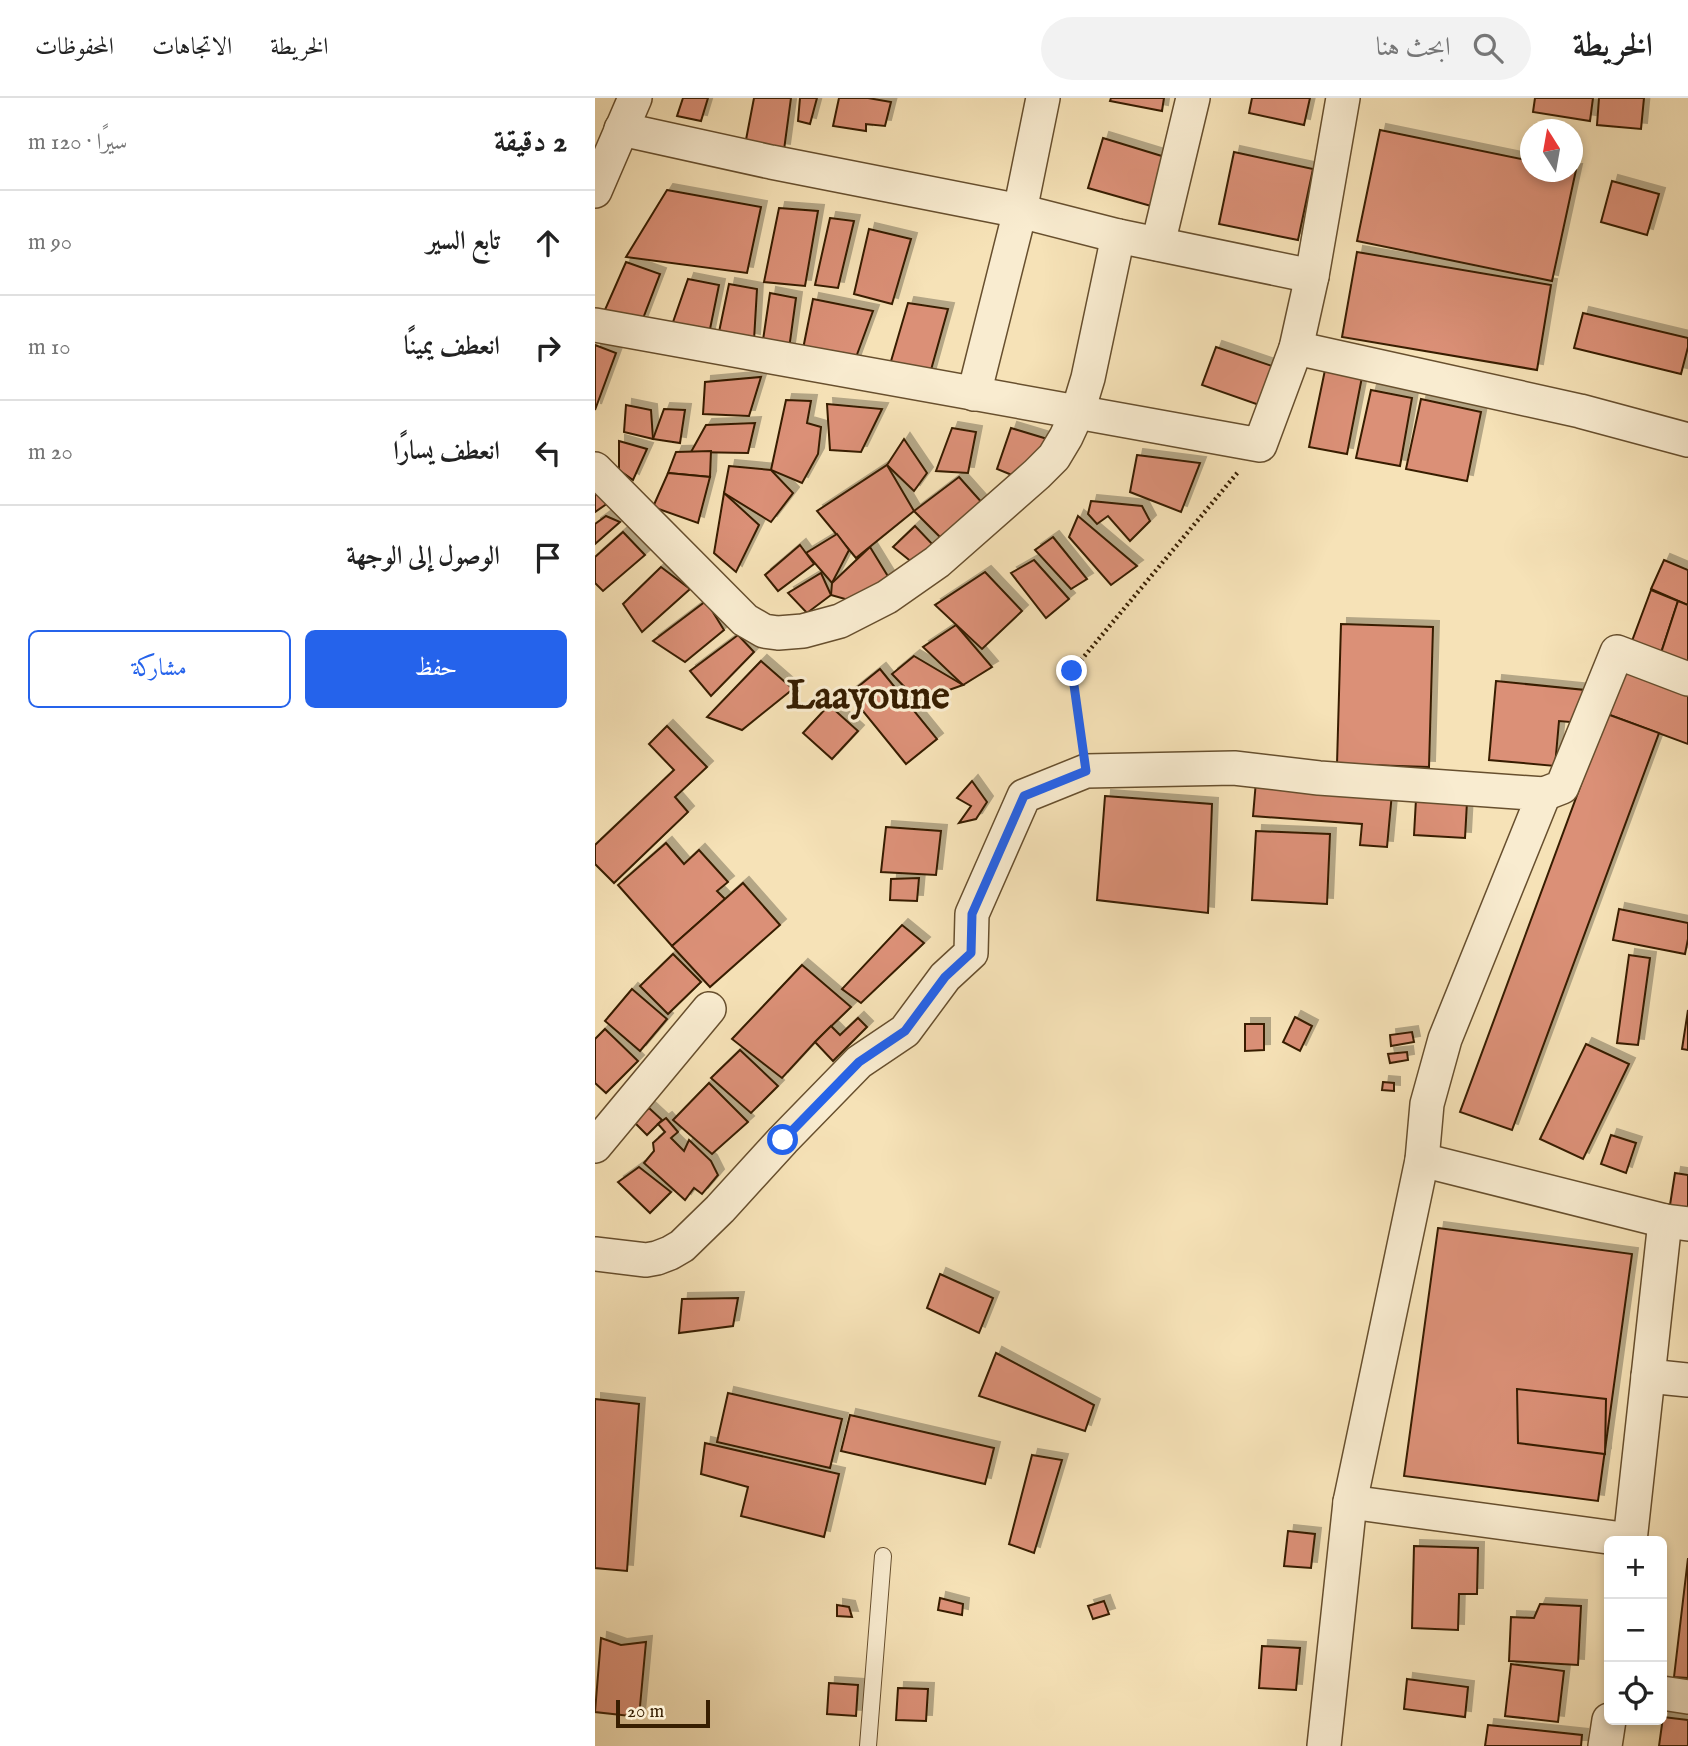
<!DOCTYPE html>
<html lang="ar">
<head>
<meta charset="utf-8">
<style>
  body { margin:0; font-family:"IM FELL English",Amiri,serif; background:#f2f2f2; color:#222; direction:rtl }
  .controls { position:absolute; right:21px; bottom:21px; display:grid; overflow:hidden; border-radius:10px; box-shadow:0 4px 10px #0003 }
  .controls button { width:63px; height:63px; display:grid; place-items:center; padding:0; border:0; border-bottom:2px solid #e0e0e0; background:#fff; color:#222; font:35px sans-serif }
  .compass { position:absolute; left:925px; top:21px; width:63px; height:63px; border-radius:50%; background:#fff; box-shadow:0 4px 10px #0003; rotate:349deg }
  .scale { position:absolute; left:21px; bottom:18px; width:94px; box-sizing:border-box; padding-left:7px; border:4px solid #371e01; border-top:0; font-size:19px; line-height:24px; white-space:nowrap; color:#371e01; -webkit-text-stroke:5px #f9ecd0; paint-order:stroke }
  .stop { position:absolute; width:21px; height:21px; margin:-16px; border:5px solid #2563eb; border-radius:50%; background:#fff }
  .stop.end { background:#2563eb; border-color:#fff; box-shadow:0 2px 7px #0008 }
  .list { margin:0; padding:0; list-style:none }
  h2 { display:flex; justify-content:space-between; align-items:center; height:91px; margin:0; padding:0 28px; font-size:30px }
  h2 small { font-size:23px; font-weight:400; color:#767676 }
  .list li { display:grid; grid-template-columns:46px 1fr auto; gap:21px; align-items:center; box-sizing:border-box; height:105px; padding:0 28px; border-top:2px solid #e0e0e0 }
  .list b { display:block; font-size:26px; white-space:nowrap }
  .list em { font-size:23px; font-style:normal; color:#767676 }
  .actions { display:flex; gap:14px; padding:21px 28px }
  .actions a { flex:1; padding:16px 0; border:2px solid #2563eb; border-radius:10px; text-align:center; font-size:24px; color:#2563eb }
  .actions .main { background:#2563eb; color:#fff }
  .icon { flex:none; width:38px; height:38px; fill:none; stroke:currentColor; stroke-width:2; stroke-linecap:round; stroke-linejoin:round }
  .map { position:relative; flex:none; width:1093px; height:1648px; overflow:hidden; direction:ltr }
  header { display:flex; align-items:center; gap:42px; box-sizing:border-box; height:98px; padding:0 35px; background:#fff; border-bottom:2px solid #e0e0e0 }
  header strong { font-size:33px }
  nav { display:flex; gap:38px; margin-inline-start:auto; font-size:24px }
  .search { width:490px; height:63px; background:#f2f2f2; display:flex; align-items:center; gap:18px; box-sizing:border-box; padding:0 24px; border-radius:38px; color:#767676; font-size:26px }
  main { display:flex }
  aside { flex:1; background:#fff }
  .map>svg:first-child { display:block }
</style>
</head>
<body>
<header>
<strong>الخريطة</strong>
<div class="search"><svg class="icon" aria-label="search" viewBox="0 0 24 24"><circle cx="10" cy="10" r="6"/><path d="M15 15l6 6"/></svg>ابحث هنا</div>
<nav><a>الخريطة</a><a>الاتجاهات</a><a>المحفوظات</a></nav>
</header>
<main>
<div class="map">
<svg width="1093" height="1648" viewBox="0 0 1093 1648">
  <defs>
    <filter id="shadow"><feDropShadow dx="6" dy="-6" stdDeviation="0" flood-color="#0004"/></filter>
  </defs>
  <rect width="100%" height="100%" fill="#f6e2b7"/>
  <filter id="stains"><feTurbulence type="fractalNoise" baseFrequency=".00286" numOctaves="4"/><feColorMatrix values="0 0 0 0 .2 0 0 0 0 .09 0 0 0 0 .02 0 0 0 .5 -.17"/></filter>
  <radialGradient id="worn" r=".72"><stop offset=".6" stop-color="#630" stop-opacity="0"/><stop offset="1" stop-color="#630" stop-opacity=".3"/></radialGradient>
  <g fill="#db9077" stroke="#371e01" stroke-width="2" filter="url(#shadow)">
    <path d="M88 0H113L106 23 82 18Z"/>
    <path d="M159 0H196L189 52 150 47Z"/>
    <path d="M205 0H222L215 26 203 23Z"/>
    <path d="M244 0H273L296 4 290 28 271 26V33L238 28Z"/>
    <path d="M516 0H569L567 13 515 3Z"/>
    <path d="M657 0H715L709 27 654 15Z"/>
    <path d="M940 0H998L995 23 938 14Z"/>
    <path d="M1004 0H1049L1046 31 1002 27Z"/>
    <path d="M785 32 936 63V74L981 72 957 183 762 143Z"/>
    <path d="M508 40 570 59 556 108 493 90Z"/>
    <path d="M639 54 718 71 703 142 624 126Z"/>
    <path d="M1017 83 1064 96 1052 137 1006 124Z"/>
    <path d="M72 92 166 109 152 175 31 159Z"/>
    <path d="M184 110 223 113 210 188 169 184Z"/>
    <path d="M235 120 259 123 243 190 220 187Z"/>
    <path d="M274 131 316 141 297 206 259 196Z"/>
    <path d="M762 154 956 187 942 272 747 239Z"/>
    <path d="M31 164 65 176 47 223 9 214Z"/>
    <path d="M93 181 124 187 114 236 77 227Z"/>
    <path d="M134 186 162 191 159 242 124 234Z"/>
    <path d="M175 195 201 200 194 251 168 242Z"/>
    <path d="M218 201 278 213 260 262 207 256Z"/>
    <path d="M313 205 353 211 334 279 294 270Z"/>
    <path d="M988 215 1093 240V249L1086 276 979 250Z"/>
    <path d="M0 247 21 255 0 312Z"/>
    <path d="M621 249 680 269 667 308 607 287Z"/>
    <path d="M730 272 767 279 752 356 714 349Z"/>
    <path d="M166 279 154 318 108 316 110 284Z"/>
    <path d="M776 292 817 300 805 368 761 360Z"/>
    <path d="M826 301 886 314 872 383 811 371Z"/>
    <path d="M191 302 216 303 212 325 226 329 223 356 207 385 176 372Z"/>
    <path d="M232 306 287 311 266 354 235 352Z"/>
    <path d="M31 307 56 312 58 341 29 334Z"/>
    <path d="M69 311 90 312 85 345 58 341Z"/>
    <path d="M160 325 153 355 96 354 111 327Z"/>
    <path d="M357 330 381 334 373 375 341 373Z"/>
    <path d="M416 330 459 343 417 377 402 371Z"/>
    <path d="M309 341 332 375 319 393 292 367Z"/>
    <path d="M24 343 52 351 38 382 24 372Z"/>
    <path d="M116 353 115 379 73 375 81 354Z"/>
    <path d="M542 357 605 365 586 414 535 394Z"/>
    <path d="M292 367 319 413 261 460 222 413Z"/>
    <path d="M134 368 176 372 198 395 176 424 129 395Z"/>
    <path d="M73 375 115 379 103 425 58 409Z"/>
    <path d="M364 379 389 407 349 443 319 413Z"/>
    <path d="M0 395 13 405 0 414Z"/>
    <path d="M129 395 164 427 141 474 119 455Z"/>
    <path d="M496 403 547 408 555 423 535 443 513 418 502 426 493 416Z"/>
    <path d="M11 418 25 424 0 446V426Z"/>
    <path d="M483 418 542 468 516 487 474 439Z"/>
    <path d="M320 428 341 450 318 465 298 449Z"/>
    <path d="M28 434 50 457 8 493 0 485V459Z"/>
    <path d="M242 436 254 452 237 485 211 455Z"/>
    <path d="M458 439 492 481 476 491 440 452Z"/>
    <path d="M205 447 219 466 183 493 170 477Z"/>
    <path d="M275 449 294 480 257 503 236 497 237 485Z"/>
    <path d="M439 462 474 501 451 520 416 475Z"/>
    <path d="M1069 462 1093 472V507L1056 491Z"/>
    <path d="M66 469 95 491 47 534 28 506Z"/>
    <path d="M390 474 427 513 387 551 340 507Z"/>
    <path d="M226 475 236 497 212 515 193 495Z"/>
    <path d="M1056 492 1083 503 1066 555 1037 543Z"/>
    <path d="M111 503 129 532 90 564 58 543Z"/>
    <path d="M1083 503 1093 507V566L1066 555Z"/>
    <path d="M746 526 838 529 834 669 742 666Z"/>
    <path d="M361 527 397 569 368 587 328 549Z"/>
    <path d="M143 537 159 554 116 598 95 573Z"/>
    <path d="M319 558 368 587 323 603 297 576Z"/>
    <path d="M166 563 198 591 147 632 112 619Z"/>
    <path d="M1030 570 1093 593V646L1012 616Z"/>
    <path d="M285 571 342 641 311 666 254 596Z"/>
    <path d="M901 583 990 592 987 625 964 623 960 668 894 662Z"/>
    <path d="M234 607 263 633 237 661 208 635Z"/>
    <path d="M1012 616 1064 635 917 1032 865 1014Z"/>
    <path d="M72 628 112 669 80 699 93 714 19 785 0 766V747L79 672 54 646Z"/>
    <path d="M377 683 392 704 381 721 364 725 376 708 362 700Z"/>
    <path d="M661 683 797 695 792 749 765 747 767 726 658 718Z"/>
    <path d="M510 698 617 706 613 815 502 802Z"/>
    <path d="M821 701 872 704 870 740 819 737Z"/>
    <path d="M291 729 346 733 341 777 286 774Z"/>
    <path d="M661 733 735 736 732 806 657 802Z"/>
    <path d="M71 745 89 766 104 752 133 784 122 793 130 801 77 848 23 787Z"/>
    <path d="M324 780 322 803 295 802 296 781Z"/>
    <path d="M148 785 185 827 115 889 77 848Z"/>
    <path d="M1024 811 1093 825V841L1090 856 1018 842Z"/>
    <path d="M307 827 329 845 266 905 247 891Z"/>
    <path d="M78 856 106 884 73 916 45 888Z"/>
    <path d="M1034 857 1055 860 1043 947 1022 945Z"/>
    <path d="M207 867 256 909 220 944 187 980 137 941Z"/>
    <path d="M37 891 72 921 45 953 10 923Z"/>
    <path d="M1093 912V952L1087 951Z"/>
    <path d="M700 919 717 928 705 953 688 944Z"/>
    <path d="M263 920 272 929 238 963 220 944 236 928 245 937Z"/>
    <path d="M650 926H669V952L650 953Z"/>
    <path d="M10 931 43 963 11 995 0 985V941Z"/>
    <path d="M817 934 819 944 796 948 795 937Z"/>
    <path d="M991 946 1034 966 988 1061 945 1041Z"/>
    <path d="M145 952 183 988 156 1015 116 980Z"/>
    <path d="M812 954 813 962 795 965 793 956Z"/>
    <path d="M788 984 799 985V993L787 992Z"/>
    <path d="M114 985 153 1024 117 1056 78 1022Z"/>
    <path d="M54 1010 67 1022 52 1037 39 1024Z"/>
    <path d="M71 1020 83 1034 76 1040 89 1053 94 1042 116 1063 123 1077 107 1096 99 1090 90 1102 49 1065 59 1053 58 1045 70 1034 63 1026Z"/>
    <path d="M1016 1037 1041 1045 1031 1075 1006 1066Z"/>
    <path d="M44 1069 76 1094 55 1115 23 1084Z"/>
    <path d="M1080 1075 1093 1077V1142L1070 1139Z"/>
    <path d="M843 1130 1037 1156 1003 1403 809 1378Z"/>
    <path d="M345 1176 398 1200 384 1235 332 1210Z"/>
    <path d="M143 1200 138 1228 84 1235 87 1201Z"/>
    <path d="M401 1255 499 1307 490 1333 384 1298Z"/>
    <path d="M922 1291 1011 1301 1010 1356 923 1345Z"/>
    <path d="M133 1295 247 1321 235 1370 122 1344Z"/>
    <path d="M0 1301 44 1306 32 1473 0 1470Z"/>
    <path d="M255 1317 399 1350 390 1386 246 1353Z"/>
    <path d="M110 1345 244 1376 229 1439 146 1418 153 1389 106 1376Z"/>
    <path d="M437 1357 467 1362 439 1455 414 1446Z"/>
    <path d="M693 1433 720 1436 716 1470 689 1468Z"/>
    <path d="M819 1448 883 1450 882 1496H864L863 1532 817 1530Z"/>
    <path d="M1093 1460V1580L1079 1579Z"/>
    <path d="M345 1500 368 1506 367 1517 343 1512Z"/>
    <path d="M509 1503 514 1516 498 1521 493 1508Z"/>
    <path d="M945 1506 986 1508 983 1567 914 1563 916 1519 939 1520Z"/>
    <path d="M242 1507 254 1509 257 1519 242 1518Z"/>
    <path d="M6 1540 26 1547 51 1544 44 1619 0 1614Z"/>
    <path d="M667 1548 705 1550 701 1592 664 1590Z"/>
    <path d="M916 1566 969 1573 963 1624 910 1618Z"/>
    <path d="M812 1581 873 1589 870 1619 809 1611Z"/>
    <path d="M234 1585 263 1587 261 1618 232 1616Z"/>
    <path d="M303 1590 333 1591 331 1623 301 1622Z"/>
    <path d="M1068 1619 1093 1622V1648H1064Z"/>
    <path d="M893 1627 987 1637 986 1648H890Z"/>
  </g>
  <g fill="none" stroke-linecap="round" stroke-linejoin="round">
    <defs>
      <path id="service" d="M273 1648 288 1458"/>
      <g id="minor">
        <path d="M26 31 176 64 425 113 523 138 717 178"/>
        <path d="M0 93 40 0"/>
        <path d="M563 146 598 0"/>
        <path d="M0 227 665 347 701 250 717 178 748 0"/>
        <path d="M701 250 985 313 1093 342"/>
        <path d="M379 296 425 113 448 0"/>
        <path d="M0 371 150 522 169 533 183 535 208 533 245 523 292 499 342 464 442 376 459 359 471 339 483 313 493 280 523 138"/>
        <path d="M949 696 967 689 1022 554 1093 581"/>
        <path d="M0 1048 114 911"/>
        <path d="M827 1062 1070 1123 1093 1126"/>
        <path d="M0 1156 51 1162 62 1160 75 1155 87 1148 125 1111 188 1042 264 964 310 933 350 879 376 855 377 816 429 698 491 673 639 670 724 680 949 696 850 941 832 1006 827 1062 755 1404 729 1648"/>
        <path d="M1053 1278 1093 1282"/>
        <path d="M755 1404 1035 1442"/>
        <path d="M1035 1443 1070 1123"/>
        <path d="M1067 1595 1093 1599"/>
        <path d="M1010 1648 1014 1622"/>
      </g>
    </defs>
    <use href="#service" stroke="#674f2e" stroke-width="18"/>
    <use href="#minor" stroke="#674f2e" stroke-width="36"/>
    <path stroke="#371e01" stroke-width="4.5" stroke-dasharray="2 3.5" stroke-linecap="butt" d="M486 641 477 573 643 374"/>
    <use href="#service" stroke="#f9ecd0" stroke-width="16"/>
    <use href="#minor" stroke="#f9ecd0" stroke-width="33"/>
  </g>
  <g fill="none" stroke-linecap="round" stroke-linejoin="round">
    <path stroke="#2563eb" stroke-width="9" d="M188 1042 264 964 310 933 350 879 376 855 377 816 429 698 491 673 477 573"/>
  </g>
  <g text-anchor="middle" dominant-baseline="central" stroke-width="6" stroke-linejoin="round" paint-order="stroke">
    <g font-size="40" font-weight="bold" fill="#371e01" stroke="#f9ecd0">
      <text x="273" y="599">Laayoune</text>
    </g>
  </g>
  <rect width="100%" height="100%" filter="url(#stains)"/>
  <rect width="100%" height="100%" fill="url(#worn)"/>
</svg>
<div class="controls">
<button>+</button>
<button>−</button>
<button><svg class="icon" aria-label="locate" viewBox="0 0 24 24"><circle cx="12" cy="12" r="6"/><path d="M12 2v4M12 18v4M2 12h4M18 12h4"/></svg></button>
</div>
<svg class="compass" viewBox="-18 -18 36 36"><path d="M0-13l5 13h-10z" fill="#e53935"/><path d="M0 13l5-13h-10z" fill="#767676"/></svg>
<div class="scale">20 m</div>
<div class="stop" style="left:188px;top:1042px"></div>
<div class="stop end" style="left:477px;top:573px"></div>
</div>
<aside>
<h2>2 دقيقة<small>سيرًا · 120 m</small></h2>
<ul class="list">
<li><svg class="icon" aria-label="ahead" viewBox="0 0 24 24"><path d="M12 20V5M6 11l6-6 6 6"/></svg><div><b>تابع السير</b></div><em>90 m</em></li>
<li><svg class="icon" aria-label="right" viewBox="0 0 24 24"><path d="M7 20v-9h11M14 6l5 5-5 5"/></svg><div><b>انعطف يمينًا</b></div><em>10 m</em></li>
<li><svg class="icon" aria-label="left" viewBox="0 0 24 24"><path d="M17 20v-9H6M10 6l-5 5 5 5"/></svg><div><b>انعطف يسارًا</b></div><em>20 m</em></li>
<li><svg class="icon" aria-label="arrive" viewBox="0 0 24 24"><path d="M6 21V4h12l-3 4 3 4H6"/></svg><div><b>الوصول إلى الوجهة</b></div></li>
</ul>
<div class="actions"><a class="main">حفظ</a><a>مشاركة</a></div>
</aside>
</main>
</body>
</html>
